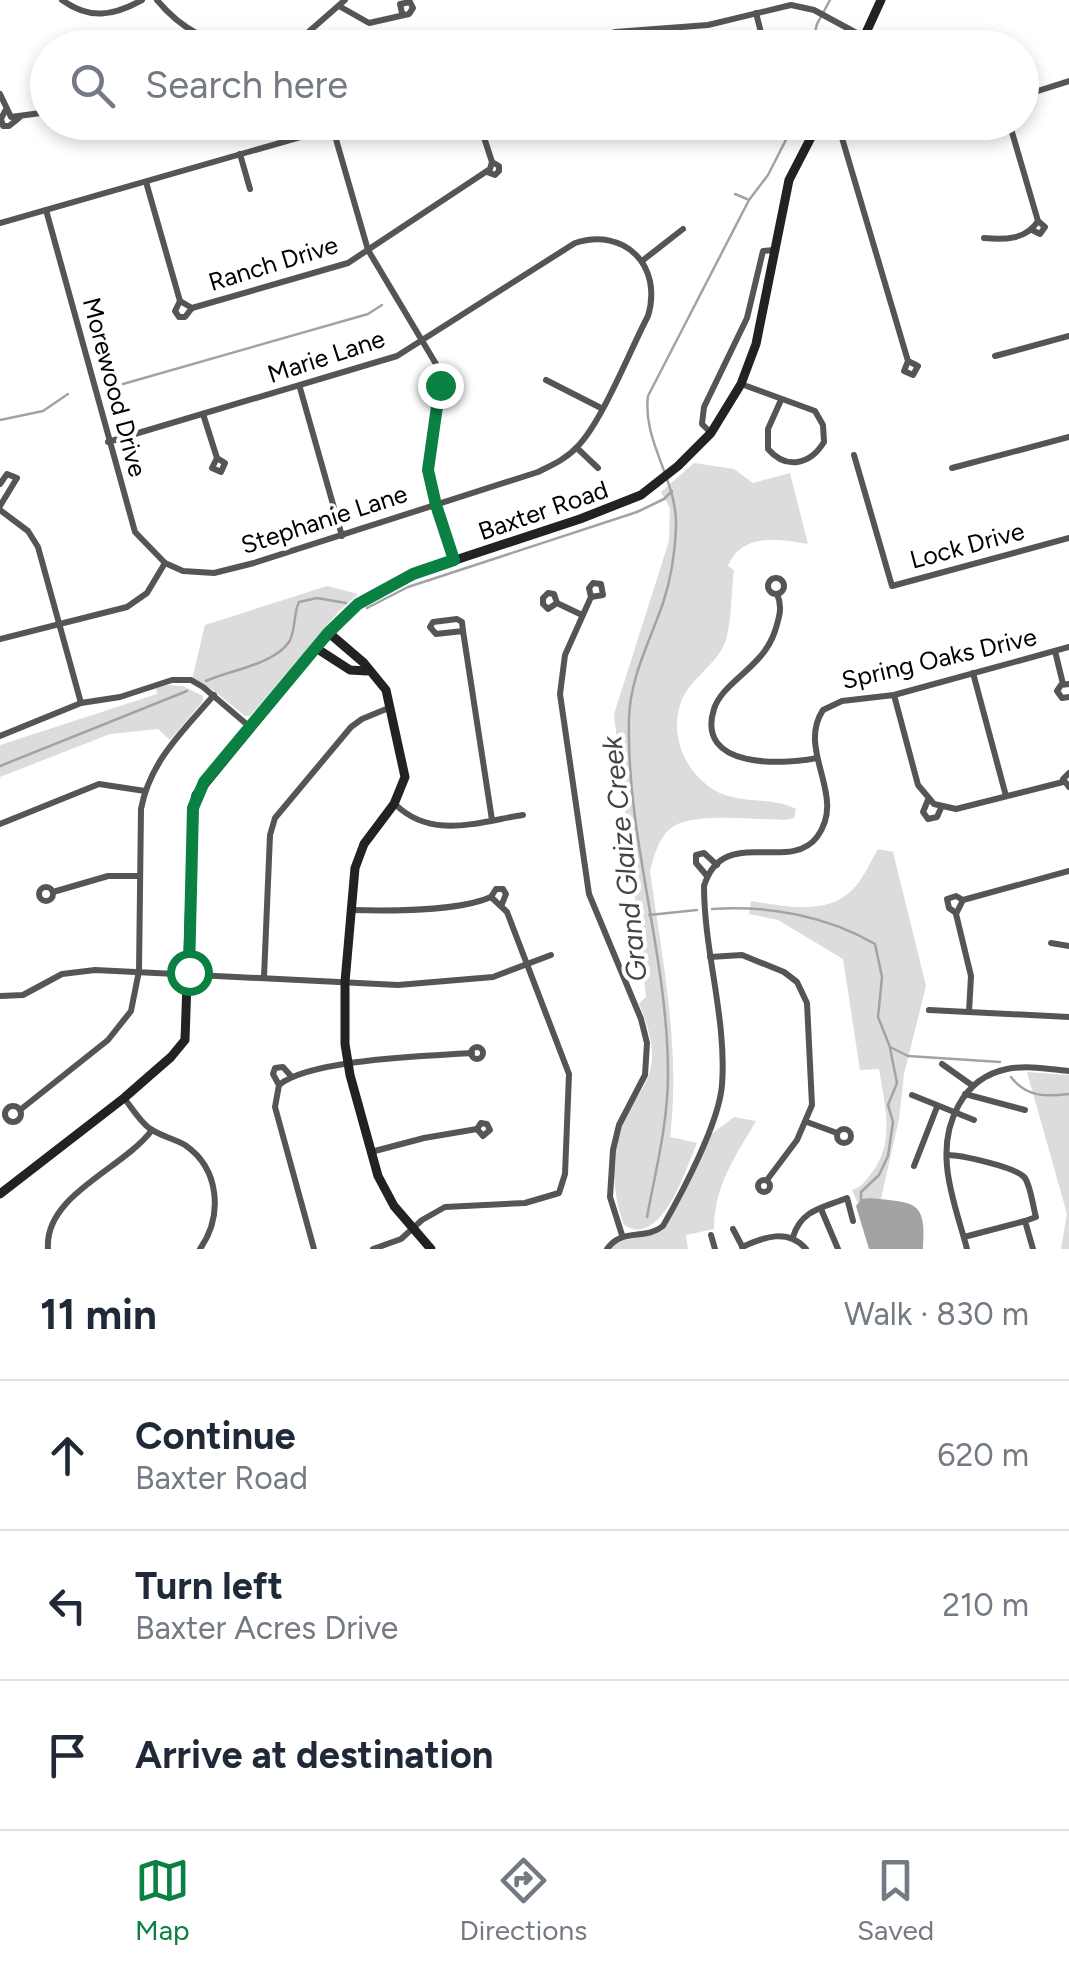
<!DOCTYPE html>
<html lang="en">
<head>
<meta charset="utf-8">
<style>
  body { margin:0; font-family:Figtree,sans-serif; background:#f6f6f7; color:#1f2937 }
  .stop { position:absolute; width:30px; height:30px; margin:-22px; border:8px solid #0b8043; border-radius:50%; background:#fff }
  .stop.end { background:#0b8043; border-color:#fff; box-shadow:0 2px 10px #0008 }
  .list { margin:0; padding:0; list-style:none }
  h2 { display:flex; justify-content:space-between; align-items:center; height:130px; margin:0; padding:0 40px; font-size:42px }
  h2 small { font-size:32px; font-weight:400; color:#747a83 }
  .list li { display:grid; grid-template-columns:65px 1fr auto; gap:30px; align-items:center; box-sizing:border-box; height:150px; padding:0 40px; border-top:2px solid #e0e1e3 }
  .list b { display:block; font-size:38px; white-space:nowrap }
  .list p { margin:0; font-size:32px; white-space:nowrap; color:#747a83 }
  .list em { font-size:32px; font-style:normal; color:#747a83 }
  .icon { flex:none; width:55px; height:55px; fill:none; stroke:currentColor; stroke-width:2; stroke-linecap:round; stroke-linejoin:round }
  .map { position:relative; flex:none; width:1069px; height:1249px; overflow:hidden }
  .search { position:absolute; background:#fff; box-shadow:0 5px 15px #0003; left:30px; right:30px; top:30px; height:110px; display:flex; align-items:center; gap:25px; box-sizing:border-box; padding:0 35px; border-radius:55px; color:#747a83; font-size:38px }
  .sheet { height:580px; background:#fff }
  nav { display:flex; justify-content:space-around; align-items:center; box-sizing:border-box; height:140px; border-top:2px solid #e0e1e3; background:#fff; font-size:28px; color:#747a83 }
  nav a { display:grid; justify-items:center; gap:5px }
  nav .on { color:#0b8043 }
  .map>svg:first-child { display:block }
</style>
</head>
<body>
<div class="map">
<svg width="1069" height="1249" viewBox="0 0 1069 1249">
  <rect width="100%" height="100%" fill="#fff"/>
  <g fill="#dcdcdc">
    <path d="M694 463 734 469 753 483 790 473 808 544C778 539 742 532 728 566L734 570C731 592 732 618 726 640 719 663 689 679 681 702 669 735 685 772 714 790 739 805 771 796 796 809L794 818 785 820C759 820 689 811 670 829 658 839 654 856 650 871 662 959 681 1048 670 1137L697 1143C686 1168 662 1249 624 1225 611 1190 609 1146 628 1112 635 1099 646 1086 650 1071 656 1048 647 1024 639 1003L646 997 614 714 669 541 670 508 661 492Z"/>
    <path d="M327 586 358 594 339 611 250 716H245L213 690 192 679 205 625Z"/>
    <path d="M168 685 183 686 203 696V701L170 740 158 729 110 734 0 777V745L157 694 156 688Z"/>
    <path d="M878 849 893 852 926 986 904 1074 899 1119 881 1199 857 1202 852 1190C861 1187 864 1183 870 1175 896 1144 885 1107 879 1069L860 1070 843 959 778 920 749 914 751 901C782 906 827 916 852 890 863 880 870 862 878 849Z"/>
    <path d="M1027 1072 1069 1075V1249H1061L1067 1214Z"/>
    <path d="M734 1117 756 1121C735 1157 714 1186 714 1229L686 1235 688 1249H611C626 1233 648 1241 666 1228L709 1136Z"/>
  </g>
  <path fill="#a3a3a3" d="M870 1198C914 1203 927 1199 923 1249H869L856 1206 861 1199Z"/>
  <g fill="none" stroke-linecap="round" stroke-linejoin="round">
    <g stroke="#a3a3a3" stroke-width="2.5">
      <path d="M811 48 817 24 830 0"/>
      <path d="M735 194 747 199"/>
      <path d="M123 384 368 314 382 305"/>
      <path d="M0 420 43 411 68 394"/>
      <path d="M367 608 408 587 637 512 664 499 672 491"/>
      <path d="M206 681C230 670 273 665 289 642 296 631 293 614 299 602L317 598 346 603"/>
      <path d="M0 766 187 691"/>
      <path d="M712 909C768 905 827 916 875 944L882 977 878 1017 890 1047 908 1056 1000 1062"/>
      <path d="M649 915 697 910"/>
      <path d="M1011 1077C1026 1097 1046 1097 1069 1094"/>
      <path d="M861 1199V1192L879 1175 888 1156 893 1122 888 1105 897 1083 890 1048"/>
      <path d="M647 1217C656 1169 668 1123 668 1074 668 955 626 838 629 719 630 677 650 641 663 603 671 579 675 552 676 528 678 480 642 442 648 396L749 200 768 175 795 122"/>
    </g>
    <g stroke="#555" stroke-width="6">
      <path d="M62 0C90 20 113 16 142 0"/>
      <path d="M157 0C180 28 209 44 245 48"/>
      <path d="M339 6 369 23 409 14 413 8 410 2 400 4 402 13"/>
      <path d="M756 13 765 48"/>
      <path d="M254 48 305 35 345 0"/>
      <path d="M562 48 615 32 708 25 791 5 814 10 864 37"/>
      <path d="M0 94 11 117 48 112"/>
      <path d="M1022 96 1069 81"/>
      <path d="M5 111 1 119 3 126H9L19 118"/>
      <path d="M331 122 368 250 439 369 428 470 455 560"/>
      <path d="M578 122 591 128 685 122"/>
      <path d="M827 122 835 127 842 138 908 361 904 371 913 375 918 366 908 361"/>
      <path d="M944 129 949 122"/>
      <path d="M240 154 250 189"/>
      <path d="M487 172 495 175 499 171V166L492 162"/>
      <path d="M146 182 180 301 192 308 348 263 490 169 492 162 479 122"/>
      <path d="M46 210 135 532 165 563 183 571 214 573 254 563 538 472C552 465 566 459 577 447 602 422 630 350 648 316 663 266 625 227 575 243L397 356 108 442"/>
      <path d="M0 223 353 122"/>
      <path d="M1032 230 1040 234 1045 227 1038 221"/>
      <path d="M984 238C1004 240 1026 240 1038 221L1009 122"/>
      <path d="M642 261 683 229"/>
      <path d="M180 301 175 311 179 317H185L192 308"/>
      <path d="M995 356 1069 336"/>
      <path d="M546 380 601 408"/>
      <path d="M741 384 815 411 823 425 824 442C810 465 786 470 768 449V429L781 400"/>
      <path d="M300 388 342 536"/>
      <path d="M203 414 217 458 225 463 221 472 212 468 217 458"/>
      <path d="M711 433 702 424 704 407 747 318 763 251 774 250"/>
      <path d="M577 448 598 468"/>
      <path d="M854 455 892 586 1069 538"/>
      <path d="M952 468 1069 437"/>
      <path d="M0 484 7 474 17 478 0 506"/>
      <path d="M0 510 28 531 38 547 81 703"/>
      <circle cx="776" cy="586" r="8"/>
      <path d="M777 594C783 607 779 618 775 631 763 668 723 681 714 709 695 769 783 765 817 758"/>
      <path d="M591 597 603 595 601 584 593 583 589 588 591 597 565 655 560 694 589 894 641 1019 647 1043 645 1075 619 1125 613 1150 610 1197 622 1235"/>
      <path d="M557 603 548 609 543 604V598L548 593 554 594 557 603 582 615"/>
      <path d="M463 631 436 634 430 627 433 622 457 619 462 622 463 631 492 820"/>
      <path d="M0 639 127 607 147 593 165 563"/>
      <path d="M1055 651 1063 684"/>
      <path d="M973 673 1006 796"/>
      <path d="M1069 684 1061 685 1057 691 1062 698 1069 697"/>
      <path d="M894 695 918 785 934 804 956 809 1063 782"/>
      <path d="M0 736 81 703 120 697 172 680H191L203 687 250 727"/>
      <path d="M1069 773 1063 779 1069 787"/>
      <path d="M928 800 923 812 928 819 937 817 941 808"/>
      <path d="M395 804C431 840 478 822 523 815"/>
      <path d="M0 824 99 784 145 791"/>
      <path d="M707 876 696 863V855L704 853 717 865"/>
      <circle cx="46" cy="894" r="7"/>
      <path d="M53 892 108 876H140"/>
      <path d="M491 897 496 889H503L506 894 502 904"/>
      <path d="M350 910C388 911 457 912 491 897L507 912 569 1074 565 1174 559 1193 525 1203 445 1207 422 1220 401 1239 373 1249"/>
      <path d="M956 913 949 908 947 899 956 896 963 900"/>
      <path d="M1051 943 1069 946"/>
      <path d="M710 957 742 955 784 972 797 982 807 1003 812 1105 797 1140 767 1180"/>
      <path d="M264 977 270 835 275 818 351 727 362 719 391 707"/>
      <path d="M1 996 23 995 62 974 95 970 398 985 493 977 551 955"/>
      <path d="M929 1010 1069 1017"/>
      <path d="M969 1012 971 976 956 914 963 900 1069 871"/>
      <circle cx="477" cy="1053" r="6"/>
      <path d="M942 1064 973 1086"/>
      <path d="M279 1085 273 1074 275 1068 283 1067 291 1076"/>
      <path d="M965 1094 1025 1110"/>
      <path d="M912 1095 974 1120"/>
      <path d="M124 1098C132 1108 139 1120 149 1128 160 1136 173 1138 185 1145 220 1169 223 1216 200 1249"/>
      <circle cx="13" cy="1114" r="8"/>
      <path d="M20 1110 108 1040 131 1011 139 971 141 809C150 761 183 731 214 695"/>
      <path d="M807 1122 837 1133"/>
      <circle cx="844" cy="1136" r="7"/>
      <path d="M371 1152 424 1138 477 1129 481 1123 487 1124 490 1130 483 1136 477 1129"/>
      <path d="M947 1155C960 1155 1017 1167 1025 1178 1031 1187 1033 1207 1036 1217L1025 1221 1033 1249"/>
      <path d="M914 1166 937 1107"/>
      <circle cx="764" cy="1186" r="6"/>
      <path d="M821 1209 838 1249"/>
      <path d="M733 1229 743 1248"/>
      <path d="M711 1235 715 1249"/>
      <path d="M793 1237C801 1210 822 1208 847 1198L853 1221"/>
      <path d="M964 1237 1025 1221"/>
      <path d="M742 1247C764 1237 788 1228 806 1249"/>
      <path d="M48 1249C44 1195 122 1170 152 1130"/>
      <path d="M314 1249 275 1107 279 1085C310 1059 429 1056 472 1053"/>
      <path d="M607 1249C623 1227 645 1241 663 1226 683 1191 719 1123 722 1085 727 1019 704 952 704 886 723 824 789 874 817 837 848 796 796 751 823 710L842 701 894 695 1069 647"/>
      <path d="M967 1249C960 1222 949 1193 947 1166 943 1124 962 1078 1007 1069 1026 1065 1049 1069 1069 1071"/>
    </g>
    <g stroke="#222" stroke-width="9">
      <path d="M859 48 881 0"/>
      <path d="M329 633 364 663 386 690 405 777 394 804 364 844 355 868 345 982V1044L350 1075 378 1176 394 1206 431 1249"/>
      <path d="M316 648 350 670 367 671"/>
      <path d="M0 1194 124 1098 171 1057 185 1040 193 808 196 795 316 648 358 604 413 574 580 519 641 495 678 466 711 433 741 384 756 344 789 180 819 122"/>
    </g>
  </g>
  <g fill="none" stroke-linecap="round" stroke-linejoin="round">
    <path stroke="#0b8043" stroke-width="12" d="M189 972 193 808 204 782 328 633 358 604 413 574 454 560 436 505 428 470 440 385"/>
  </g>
  <g text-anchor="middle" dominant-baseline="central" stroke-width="8" stroke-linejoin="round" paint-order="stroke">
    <g font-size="25" fill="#000" stroke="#fff">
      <text transform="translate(273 263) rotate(-17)">Ranch Drive</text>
      <text transform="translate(326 356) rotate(-18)">Marie Lane</text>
      <text transform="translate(115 387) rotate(75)">Morewood Drive</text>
      <text transform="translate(543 510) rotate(-19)">Baxter Road</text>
      <text transform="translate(324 519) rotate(-18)">Stephanie Lane</text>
      <text transform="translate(967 545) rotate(-15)">Lock Drive</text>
      <text transform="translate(939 658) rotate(-13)">Spring Oaks Drive</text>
    </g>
    <g font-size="28" font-style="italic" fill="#444" stroke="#fff">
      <text transform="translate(624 859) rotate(-96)">Grand Glaize Creek</text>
    </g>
  </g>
</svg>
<div class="stop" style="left:189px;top:972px"></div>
<div class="stop end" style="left:440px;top:385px"></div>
<div class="search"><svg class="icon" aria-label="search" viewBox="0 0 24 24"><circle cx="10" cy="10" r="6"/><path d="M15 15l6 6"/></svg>Search here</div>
</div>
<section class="sheet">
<h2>11 min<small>Walk · 830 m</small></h2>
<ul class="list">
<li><svg class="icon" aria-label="ahead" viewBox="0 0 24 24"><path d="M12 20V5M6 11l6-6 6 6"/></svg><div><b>Continue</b><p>Baxter Road</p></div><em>620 m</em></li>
<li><svg class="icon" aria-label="left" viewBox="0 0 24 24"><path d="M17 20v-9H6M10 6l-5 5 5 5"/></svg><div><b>Turn left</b><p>Baxter Acres Drive</p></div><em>210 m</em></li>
<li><svg class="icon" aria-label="arrive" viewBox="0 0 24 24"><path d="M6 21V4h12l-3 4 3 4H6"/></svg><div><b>Arrive at destination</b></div></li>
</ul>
</section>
<nav>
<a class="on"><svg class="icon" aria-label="map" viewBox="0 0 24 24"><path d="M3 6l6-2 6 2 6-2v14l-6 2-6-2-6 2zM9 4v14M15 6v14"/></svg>Map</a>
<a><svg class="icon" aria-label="directions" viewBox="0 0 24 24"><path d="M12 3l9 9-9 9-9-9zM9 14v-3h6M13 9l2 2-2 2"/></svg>Directions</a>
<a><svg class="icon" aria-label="saved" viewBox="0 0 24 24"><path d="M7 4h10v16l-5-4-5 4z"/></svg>Saved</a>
</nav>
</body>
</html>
